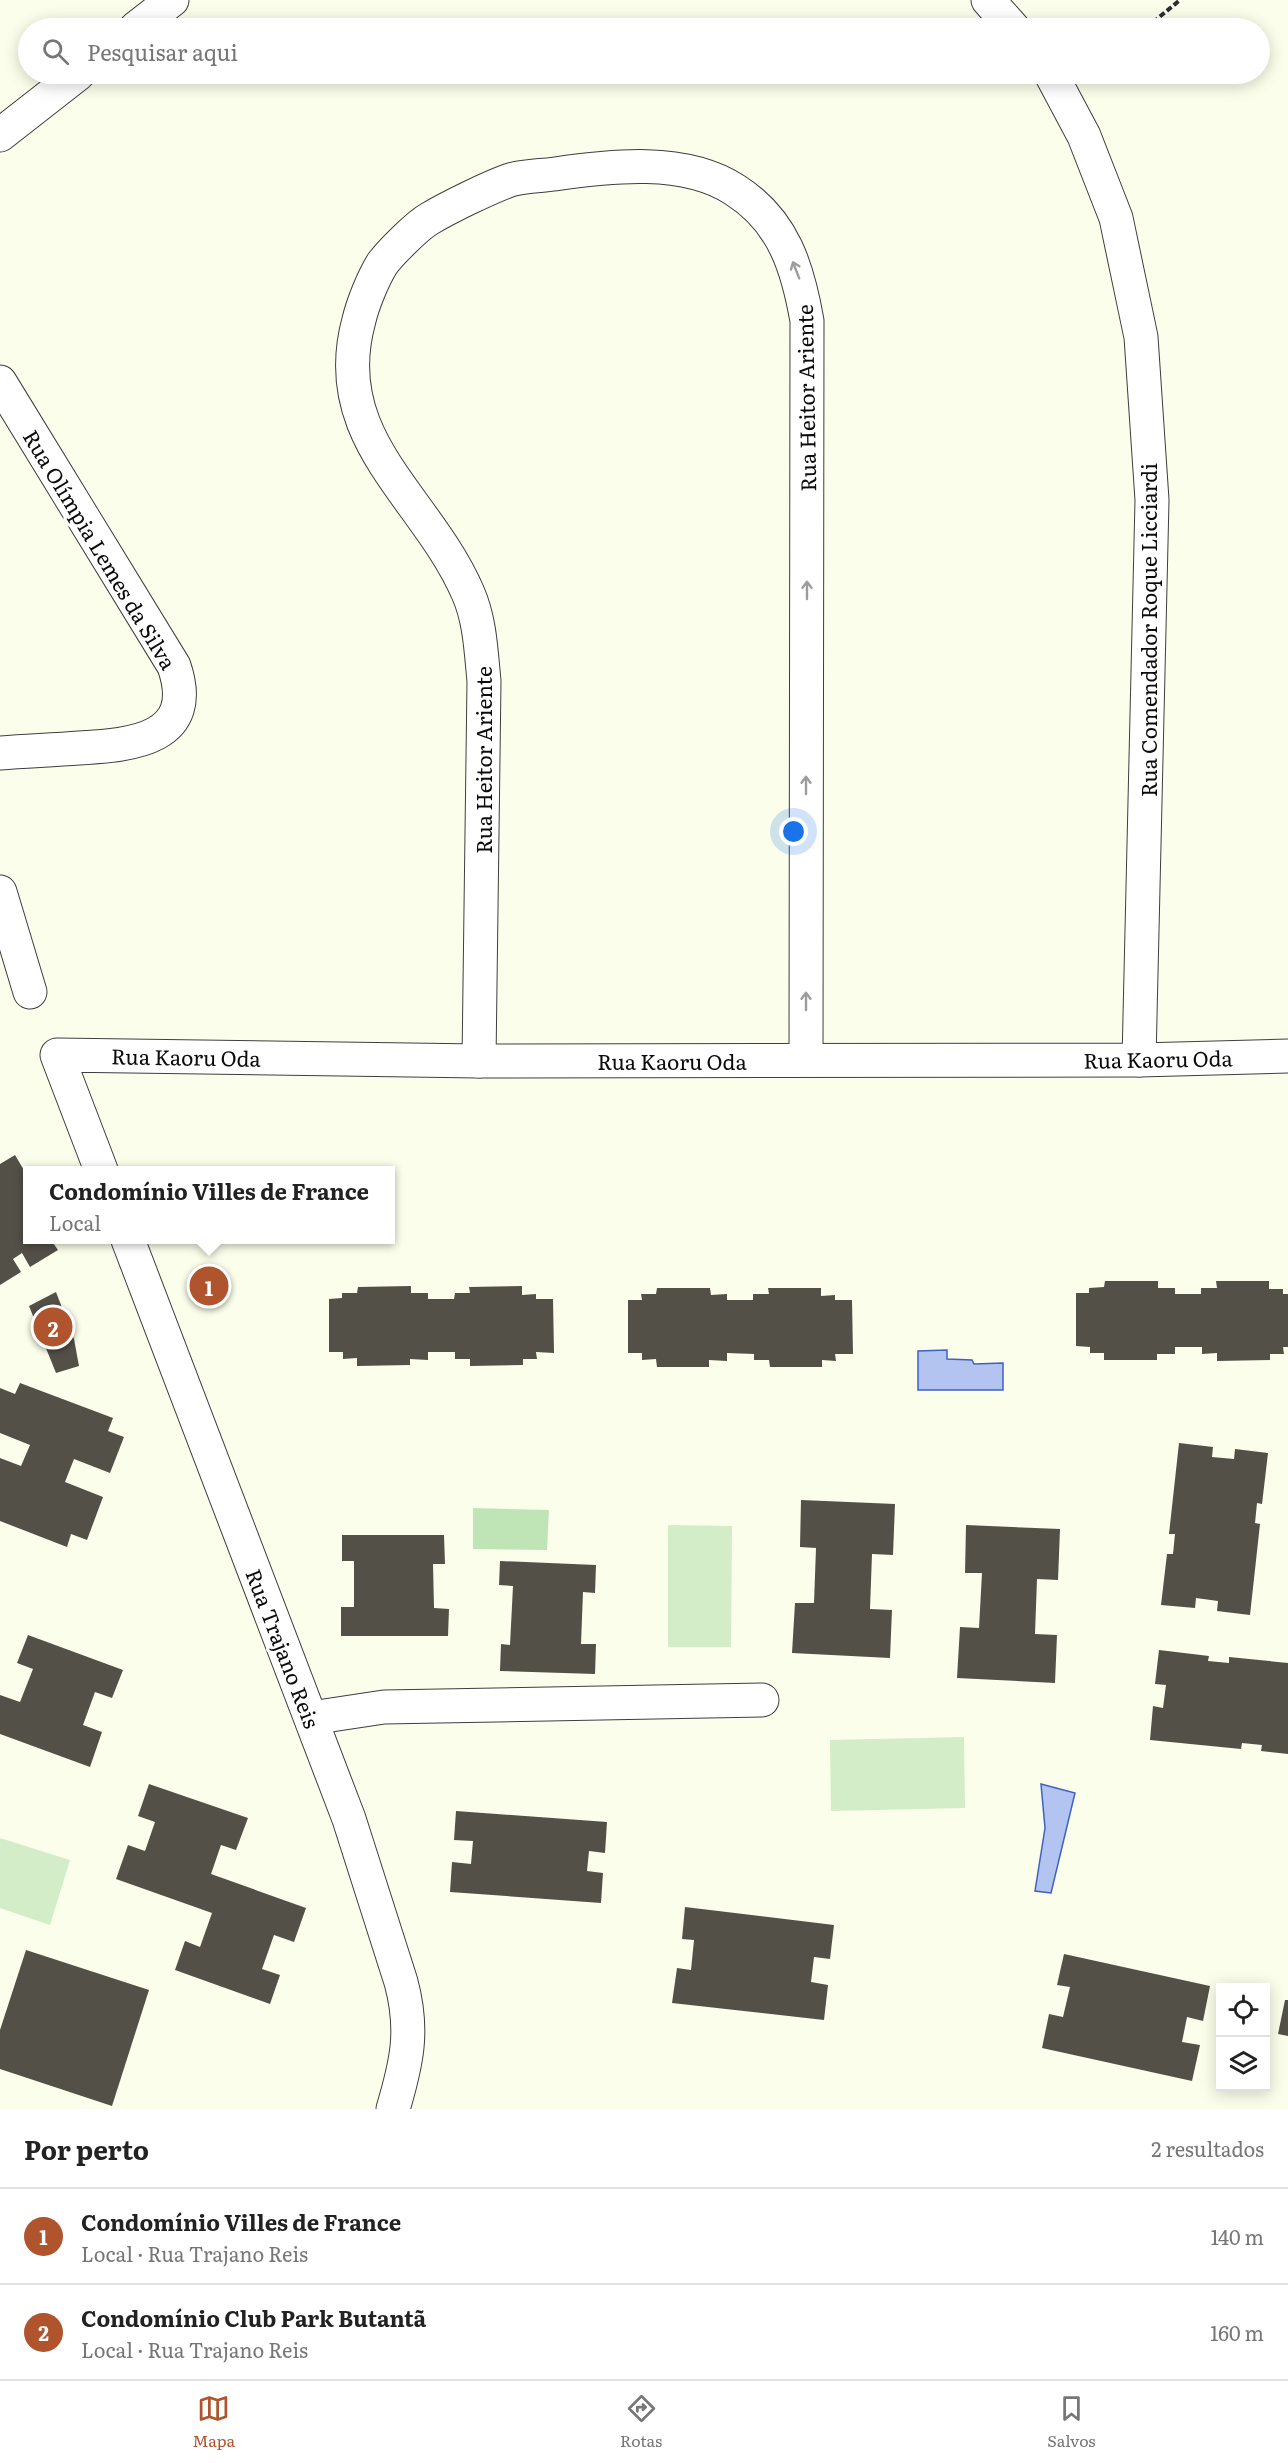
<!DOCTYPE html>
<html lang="pt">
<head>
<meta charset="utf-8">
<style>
  body { margin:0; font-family:Literata,serif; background:#f2f2f2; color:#222 }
  .controls { position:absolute; right:18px; bottom:18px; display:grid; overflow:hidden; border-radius:0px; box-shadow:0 3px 15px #0003 }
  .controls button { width:54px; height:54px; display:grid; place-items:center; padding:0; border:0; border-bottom:2px solid #e0e0e0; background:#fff; color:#222; font:30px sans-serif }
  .you { position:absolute; left:794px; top:832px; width:21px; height:21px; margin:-15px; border:4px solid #fff; border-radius:50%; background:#1a73e8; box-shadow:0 0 0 9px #1a73e833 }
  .badge { display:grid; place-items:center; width:39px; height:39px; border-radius:50%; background:#b0542d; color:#fff; font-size:20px; font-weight:700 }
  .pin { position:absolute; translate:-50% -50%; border:3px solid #fff; box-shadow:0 2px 6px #0006 }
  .popup { position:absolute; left:23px; top:1166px; width:372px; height:78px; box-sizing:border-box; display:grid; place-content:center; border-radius:0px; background:#fff; filter:drop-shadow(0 2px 4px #0005); font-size:20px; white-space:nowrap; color:#767676 }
  .popup b { font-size:22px; color:#222 }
  .popup::after { content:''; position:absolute; left:50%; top:100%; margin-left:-12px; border:12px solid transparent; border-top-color:#fff }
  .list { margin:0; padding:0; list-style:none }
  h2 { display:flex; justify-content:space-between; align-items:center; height:78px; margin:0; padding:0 24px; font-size:26px }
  h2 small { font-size:20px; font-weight:400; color:#767676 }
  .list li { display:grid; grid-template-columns:39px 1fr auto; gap:18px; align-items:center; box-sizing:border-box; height:96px; padding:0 24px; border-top:2px solid #e0e0e0 }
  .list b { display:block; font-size:22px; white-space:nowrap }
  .list p { margin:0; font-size:20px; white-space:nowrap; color:#767676 }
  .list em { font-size:20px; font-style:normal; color:#767676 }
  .icon { flex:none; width:33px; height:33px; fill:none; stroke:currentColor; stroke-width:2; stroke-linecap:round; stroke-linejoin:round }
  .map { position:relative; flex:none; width:1288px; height:2109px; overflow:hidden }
  .search { position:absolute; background:#fff; box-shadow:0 3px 15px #0003; left:18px; right:18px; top:18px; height:66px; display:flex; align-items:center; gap:15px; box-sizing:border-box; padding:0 21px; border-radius:33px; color:#767676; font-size:22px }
  .sheet { height:270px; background:#fff }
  nav { display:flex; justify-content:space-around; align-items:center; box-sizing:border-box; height:84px; border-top:2px solid #e0e0e0; background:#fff; font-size:16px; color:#767676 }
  nav a { display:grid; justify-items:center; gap:3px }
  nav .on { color:#b0542d }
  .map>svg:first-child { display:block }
</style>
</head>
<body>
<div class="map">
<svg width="1288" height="2109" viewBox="0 0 1288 2109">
  <rect width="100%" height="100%" fill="#fbfeea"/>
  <path fill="#bfe5b7" d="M473 1508 549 1510 547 1550 473 1549Z"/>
  <g fill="#d3edc8">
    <path d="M668 1525 732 1526 731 1647H668Z"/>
    <path d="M964 1737 965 1808 831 1811 830 1740Z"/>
    <path d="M0 1838 70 1860 50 1925 0 1908Z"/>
  </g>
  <g fill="#b3c4f1" stroke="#3f61c3" stroke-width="1.5">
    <path d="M947 1350V1359L972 1360 974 1364 1003 1363V1390H918V1351Z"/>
    <path d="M1041 1784 1075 1793 1051 1893 1035 1891 1045 1828Z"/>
  </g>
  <g fill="#535048">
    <path d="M15 1155 28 1177V1240H51L58 1250 30 1267 22 1253 13 1259 21 1272 0 1285V1164Z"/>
    <path d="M215 1276 221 1290 203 1296 198 1282Z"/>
    <path d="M1105 1281H1158V1288H1175V1294H1201V1288H1217L1216 1281H1269V1289H1283V1294H1288V1347H1283L1284 1354H1270V1360L1217 1361V1353L1202 1354V1347H1175V1354H1157V1360H1104V1353H1090V1347L1076 1346V1293H1089V1288L1104 1287Z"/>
    <path d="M411 1286V1293H428V1299H454L455 1293H470L469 1287 522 1286V1295L536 1294V1299H553L554 1353 536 1352 537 1359H523V1365L470 1366V1359H455V1352H428V1360L410 1359V1365L357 1366V1358L343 1359V1352H329V1299L342 1298V1293H357L358 1287Z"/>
    <path d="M657 1288H710L711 1295 727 1294V1300H753V1294H769L768 1288H821V1296L835 1295V1300H852L853 1354H835L836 1361 822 1360V1367H770L769 1360H754V1354L727 1353V1361L709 1360V1367H657L656 1359 642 1360V1353H628V1300H642L641 1294H656Z"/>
    <path d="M56 1292 74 1339 79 1366 56 1373 29 1306Z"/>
    <path d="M20 1383 113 1418 108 1431 124 1437 110 1473 74 1459 65 1482 103 1497 87 1540 71 1534 67 1547 0 1521V1458L21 1466 30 1445 0 1433V1388L15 1394Z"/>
    <path d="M1179 1443 1213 1447 1212 1457 1234 1459 1235 1449 1268 1453 1262 1504 1257 1503 1255 1523 1260 1524 1250 1615 1217 1611 1218 1601 1196 1598 1195 1608 1161 1605 1167 1554H1173L1175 1534H1169Z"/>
    <path d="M801 1500 895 1504 893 1555 872 1554 870 1609 892 1610 890 1658 792 1653 795 1603H814L816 1548 800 1547Z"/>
    <path d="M966 1525 1060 1529 1058 1580 1037 1579 1035 1634 1057 1635 1055 1683 957 1678 960 1627 979 1628 982 1573H965Z"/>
    <path d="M342 1535H444L445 1564H433L434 1608 449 1609 448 1636H341V1607H354V1561H342Z"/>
    <path d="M500 1561 596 1565 595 1593 583 1592 581 1644H596L595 1674 500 1671 501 1644 510 1645 513 1586 499 1585Z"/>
    <path d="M28 1635 123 1670 112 1698 95 1692 83 1725 102 1732 90 1767 0 1734V1695L20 1702 33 1669 17 1663Z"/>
    <path d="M1159 1650 1209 1656 1208 1661 1229 1663V1657L1288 1663V1754L1261 1751 1262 1745 1242 1743 1241 1749 1150 1740 1153 1706 1163 1708 1166 1685 1155 1684Z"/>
    <path d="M149 1784 248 1818 236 1850 221 1845 211 1874 306 1908 294 1942 274 1935 262 1969 280 1975 270 2004 175 1970 185 1941 200 1947 212 1913 116 1879 128 1845 145 1851 155 1822 138 1816Z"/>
    <path d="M456 1811 607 1822 605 1853 589 1851 587 1871 603 1873 601 1903 450 1892 452 1862 471 1864 473 1841 454 1840Z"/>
    <path d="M685 1907 834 1925 830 1959 814 1957 811 1982 828 1985 824 2020 672 2003 677 1968 691 1970 694 1940 682 1939Z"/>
    <path d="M26 1950 149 1990 112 2106 0 2069V2030Z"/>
    <path d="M1064 1954 1210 1986 1203 2021 1187 2017 1182 2042 1200 2045 1192 2081 1042 2048 1049 2014 1063 2017 1070 1987 1057 1985Z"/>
    <path d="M1285 2000H1288V2036L1278 2034Z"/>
  </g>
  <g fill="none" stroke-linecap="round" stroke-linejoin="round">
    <defs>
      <g id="minor">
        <path d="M988 0 1013 28"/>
        <path d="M136 28 172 0"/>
        <path d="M1051 74 1084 136 1116 218 1141 337 1152 500 1139 1060"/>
        <path d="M0 135 78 74"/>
        <path d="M0 382 174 666C199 739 133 745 79 748 53 750 26 751 0 753"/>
        <path d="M0 892 30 992"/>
        <path d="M479 1061 484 681C481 651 480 620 468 593 426 496 326 439 359 320 363 303 373 279 382 264 390 253 417 226 429 219 449 207 488 188 510 180 524 176 540 176 555 174 610 166 685 157 735 190 784 221 798 269 807 321L806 1059"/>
        <path d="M101 1170 57 1055 479 1061 1139 1060 1288 1056"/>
        <path d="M128 1240 349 1819 401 1982C414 2030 407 2062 393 2109"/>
        <path d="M311 1718 384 1707 762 1700"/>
      </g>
    </defs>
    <use href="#minor" stroke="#3e3e3e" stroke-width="35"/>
    <path stroke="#2d2d2d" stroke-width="4" stroke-dasharray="6 3" stroke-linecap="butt" d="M1146 28 1180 0"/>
    <use href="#minor" stroke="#fff" stroke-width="33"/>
  </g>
  <defs><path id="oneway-shaft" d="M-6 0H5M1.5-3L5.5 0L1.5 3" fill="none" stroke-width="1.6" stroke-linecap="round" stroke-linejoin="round" transform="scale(1.5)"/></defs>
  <g stroke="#9d9d9d">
    <use href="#oneway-shaft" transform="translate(796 270) rotate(-111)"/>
    <use href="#oneway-shaft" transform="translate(807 590) rotate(-90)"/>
    <use href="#oneway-shaft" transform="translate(806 785) rotate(-90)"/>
    <use href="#oneway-shaft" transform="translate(806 1001) rotate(-90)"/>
  </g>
  <g text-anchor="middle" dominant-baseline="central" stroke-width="6" stroke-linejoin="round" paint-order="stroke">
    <g font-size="21" fill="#0b0b0b" stroke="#fff">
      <text transform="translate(805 398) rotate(-91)">Rua Heitor Ariente</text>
      <text transform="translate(101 549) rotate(59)">Rua Olímpia Lemes da Silva</text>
      <text transform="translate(1147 630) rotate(-90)">Rua Comendador Roque Licciardi</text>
      <text transform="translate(482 760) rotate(-90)">Rua Heitor Ariente</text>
      <text transform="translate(186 1056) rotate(1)">Rua Kaoru Oda</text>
      <text transform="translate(1158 1058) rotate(-1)">Rua Kaoru Oda</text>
      <text x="672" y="1060">Rua Kaoru Oda</text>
      <text transform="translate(284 1648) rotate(69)">Rua Trajano Reis</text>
    </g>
  </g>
</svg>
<div class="controls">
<button><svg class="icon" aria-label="locate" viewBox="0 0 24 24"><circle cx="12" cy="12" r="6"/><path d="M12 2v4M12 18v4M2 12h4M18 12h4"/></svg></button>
<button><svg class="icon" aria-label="layers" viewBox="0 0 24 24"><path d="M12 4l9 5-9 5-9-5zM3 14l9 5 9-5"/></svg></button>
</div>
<div class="you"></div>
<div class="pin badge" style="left:209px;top:1286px">1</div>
<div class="popup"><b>Condomínio Villes de France</b>Local</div>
<div class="pin badge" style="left:53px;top:1327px">2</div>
<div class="search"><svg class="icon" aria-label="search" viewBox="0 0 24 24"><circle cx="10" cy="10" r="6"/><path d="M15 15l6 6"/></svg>Pesquisar aqui</div>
</div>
<section class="sheet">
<h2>Por perto<small>2 resultados</small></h2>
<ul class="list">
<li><span class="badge">1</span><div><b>Condomínio Villes de France</b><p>Local · Rua Trajano Reis</p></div><em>140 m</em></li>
<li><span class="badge">2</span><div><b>Condomínio Club Park Butantã</b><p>Local · Rua Trajano Reis</p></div><em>160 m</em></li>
</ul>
</section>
<nav>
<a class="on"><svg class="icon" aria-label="map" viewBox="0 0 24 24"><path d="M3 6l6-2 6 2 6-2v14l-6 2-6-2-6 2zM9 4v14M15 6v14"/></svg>Mapa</a>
<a><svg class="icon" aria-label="directions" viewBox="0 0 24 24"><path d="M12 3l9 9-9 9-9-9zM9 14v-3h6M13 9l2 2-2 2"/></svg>Rotas</a>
<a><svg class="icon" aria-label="saved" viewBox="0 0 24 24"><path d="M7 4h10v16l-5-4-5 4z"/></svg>Salvos</a>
</nav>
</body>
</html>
